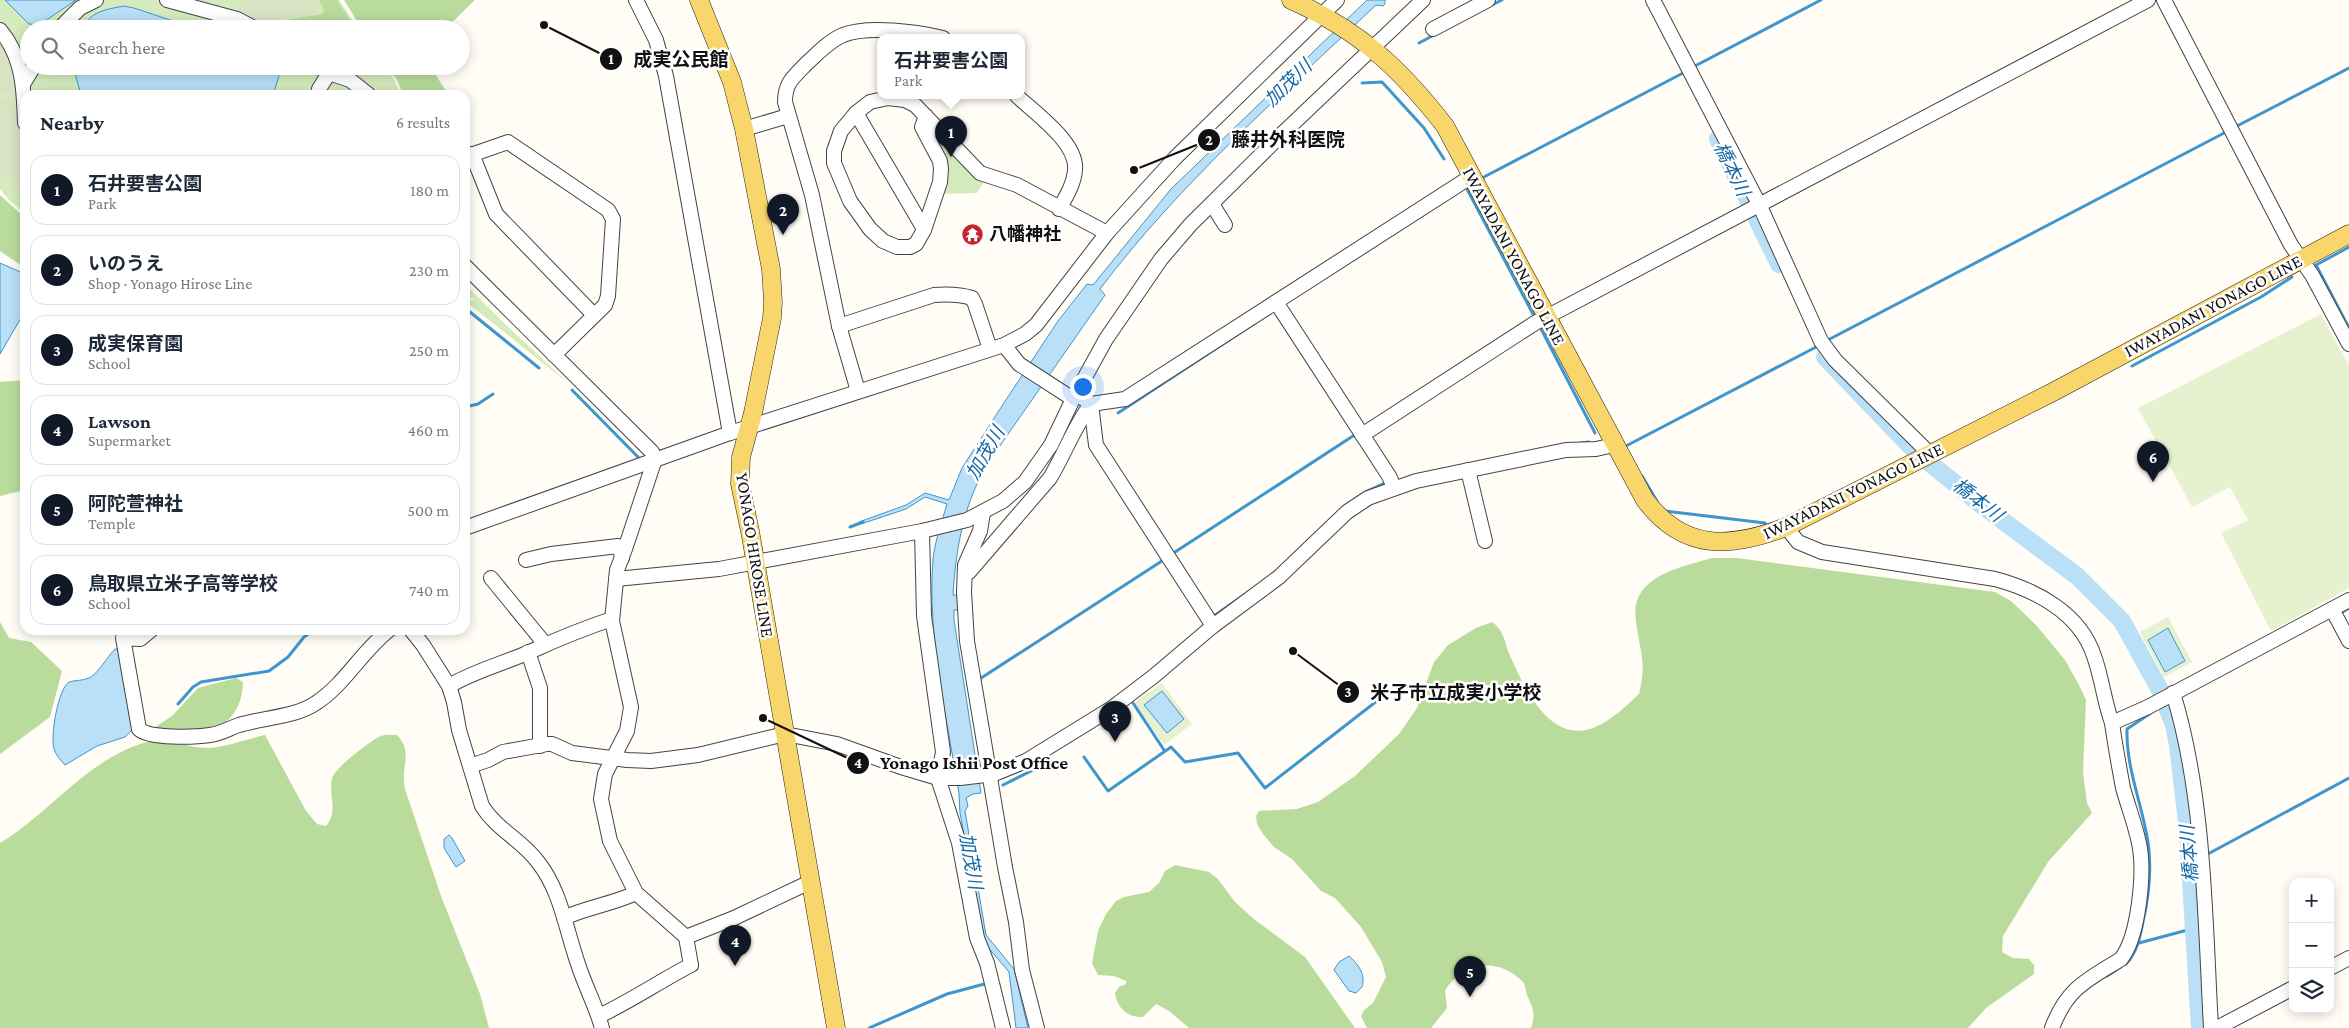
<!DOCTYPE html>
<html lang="en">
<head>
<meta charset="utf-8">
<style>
  body { margin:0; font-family:"Crimson Pro","Noto Sans JP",serif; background:#f2f2f3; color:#1f2937 }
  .controls { position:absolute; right:15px; bottom:15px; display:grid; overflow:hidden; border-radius:10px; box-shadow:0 2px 12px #0003 }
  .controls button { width:45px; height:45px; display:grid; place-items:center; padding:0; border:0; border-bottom:1px solid #e0e1e3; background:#fff; color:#1f2937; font:25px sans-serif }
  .you { position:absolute; left:1082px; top:386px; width:18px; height:18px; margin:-12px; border:4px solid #fff; border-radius:50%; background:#1a73e8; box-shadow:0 0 0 8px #1a73e833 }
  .badge { display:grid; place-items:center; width:32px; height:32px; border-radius:50%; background:#111827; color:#fff; font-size:16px; font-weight:700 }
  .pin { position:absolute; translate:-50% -41px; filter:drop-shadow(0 1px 2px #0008) }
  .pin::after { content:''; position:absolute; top:26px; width:18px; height:15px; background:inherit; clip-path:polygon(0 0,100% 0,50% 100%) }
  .popup { position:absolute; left:877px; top:34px; width:148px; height:65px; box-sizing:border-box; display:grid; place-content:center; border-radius:10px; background:#fff; filter:drop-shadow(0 1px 4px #0005); font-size:16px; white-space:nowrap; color:#747a83 }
  .popup b { font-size:19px; color:#1f2937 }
  .popup::after { content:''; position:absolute; left:50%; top:100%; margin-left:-10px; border:10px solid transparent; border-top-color:#fff }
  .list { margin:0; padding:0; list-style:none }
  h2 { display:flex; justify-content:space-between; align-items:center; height:65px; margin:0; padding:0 20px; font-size:21px }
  h2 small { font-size:16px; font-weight:400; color:#747a83 }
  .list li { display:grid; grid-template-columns:32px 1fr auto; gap:15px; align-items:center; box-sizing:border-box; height:70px; margin:0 10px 10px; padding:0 10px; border:1px solid #e0e1e3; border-radius:15px }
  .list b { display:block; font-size:19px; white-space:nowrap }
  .list p { margin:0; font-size:16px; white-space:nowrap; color:#747a83 }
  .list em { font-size:16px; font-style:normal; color:#747a83 }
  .icon { flex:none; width:28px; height:28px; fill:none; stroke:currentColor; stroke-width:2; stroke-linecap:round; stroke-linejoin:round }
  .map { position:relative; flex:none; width:2349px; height:1028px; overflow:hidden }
  .search { position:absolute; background:#fff; box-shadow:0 2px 12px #0003; left:20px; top:20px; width:450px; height:55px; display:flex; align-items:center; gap:12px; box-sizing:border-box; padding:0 18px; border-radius:28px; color:#747a83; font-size:19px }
  .panel { position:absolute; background:#fff; box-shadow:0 2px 12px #0003; left:20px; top:90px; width:450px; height:545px; border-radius:15px }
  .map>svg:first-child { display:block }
</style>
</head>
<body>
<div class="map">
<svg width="2349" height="1028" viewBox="0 0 2349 1028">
  <rect width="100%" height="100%" fill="#fffdf5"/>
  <g fill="#d5ebbd">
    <path d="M0 0H339L358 29H29V66H385L394 79 401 95H25V213L10 201 0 189Z"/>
    <path d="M930 127 985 180 977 193 941 194Z"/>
    <path d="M465 284 505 324 568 383 470 305 466 300H476L465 296Z"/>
  </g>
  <g fill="#b9dc9c">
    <path d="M319 0H337L356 29 268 28 286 20 322 14 324 10Z"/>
    <path d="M344 0H475L445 29H362Z"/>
    <path d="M387 66H430L446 91 444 95H403L397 80Z"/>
    <path d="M0 195 25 218V268L0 251Z"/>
    <path d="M25 380V490L0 496V382Z"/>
    <path d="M1712 558H1737L1995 592 2011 601 2036 625 2065 660 2079 685 2086 700 2083 772 2087 803 2092 813 2048 862 2003 936 2002 952 2013 958 2029 959 2034 965V974L1986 1008 1968 1028H1531C1536 1014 1533 1008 1527 995 1526 991 1525 984 1522 981 1496 956 1464 963 1445 990L1447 1008 1431 1028H1367L1361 1016 1364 1010 1373 1003 1386 977 1382 962 1361 927 1335 898 1321 891 1292 859 1274 847 1263 834 1257 824 1256 816 1259 811 1297 809 1318 802 1355 776 1399 734 1417 708 1434 662 1448 645 1476 628 1492 622C1505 631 1505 645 1511 658 1525 689 1550 744 1593 728 1611 721 1626 706 1639 694 1647 662 1640 652 1636 622 1629 576 1679 568 1712 558Z"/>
    <path d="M0 622 9 638 31 642 62 671 50 717 0 754Z"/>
    <path d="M236 678 243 682C243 695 238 712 227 721 213 731 170 734 154 728L172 716 198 688Z"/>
    <path d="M265 735 306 811 317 824 326 826C339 811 328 796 332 778 335 768 371 740 381 736 386 734 392 735 397 735 414 754 400 764 405 789L441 896 480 994 489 1028H0V843C52 812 89 756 151 741 167 738 191 748 208 748 226 747 247 739 265 735Z"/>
    <path d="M1175 865 1209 872 1218 879 1235 902 1255 920 1305 957 1355 1028H1189L1169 1011 1156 1004 1143 1017C1128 1018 1117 1008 1115 993L1119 987 1126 984V981L1114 976 1098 975 1092 963 1098 931 1106 914 1116 901 1124 897 1149 892 1159 883 1165 871Z"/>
  </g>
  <g fill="#d9e3c4">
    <path d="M242 0H317L322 9 317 13 284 17 265 27 237 17Z"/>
    <path d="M0 35 12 58 18 94H0Z"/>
    <path d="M0 98H18L23 190 0 174Z"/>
  </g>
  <g fill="#e6f2cf">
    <path d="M2321 314 2349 366V588L2271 631 2221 533 2248 520 2230 487 2192 507 2138 408Z"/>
    <path d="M2168 617 2192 662 2164 677 2140 632Z"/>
    <path d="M1162 683 1192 724 1164 745 1134 703Z"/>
  </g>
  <g fill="#b9e0f7" stroke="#3f96cf">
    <path d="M5 0H76L39 25 29 24Z"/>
    <path d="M1367 0H1385V4L1383 6 1376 5C1280 96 1180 183 1100 289L1105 295 990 460C964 501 956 547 953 595H958V610H954V620L981 793 973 794 966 798 968 806 965 811 986 935 1014 969 1028 1028H1016L1009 972 986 945 983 937 960 813 959 794C947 717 927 639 933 559 935 541 942 521 947 504L925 497 906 509 861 524 859 522 906 505 925 493 949 500 962 468 998 412 1058 321 1087 284 1093 285 1171 189Z"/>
    <path d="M124 6 134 8 197 29H83C86 26 87 21 90 18 98 10 114 8 124 6Z"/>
    <path d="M73 66H282L273 95H81Z"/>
    <path d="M0 263 25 274V311L0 354Z"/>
    <path d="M2168 628 2185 661 2165 672 2148 640Z"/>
    <path d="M115 649H118L127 683 134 728 125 737 97 746 65 765C61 761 56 755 54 749 50 737 58 689 69 682 75 680 82 681 89 678 96 676 108 656 115 649Z"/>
    <path d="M1162 691 1184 719 1167 733 1144 705Z"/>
    <path d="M449 835 452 838 465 861 456 867 444 848V839Z"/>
    <path d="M1349 956C1358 964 1366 974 1362 987L1356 993 1349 991 1334 970 1339 962Z"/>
  </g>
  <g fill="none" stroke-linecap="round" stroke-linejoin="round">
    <g stroke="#3f96cf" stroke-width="3">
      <path d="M1490 6 1502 0"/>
      <path d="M1419 43 1436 34"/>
      <path d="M1695 66 1821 0"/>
      <path d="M1362 83 1382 82 1424 128 1444 159"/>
      <path d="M2237 126 2349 68"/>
      <path d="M1483 180 1482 178 1685 72"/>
      <path d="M1467 189 1534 316 1531 318"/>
      <path d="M2349 247 2316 265 2349 328"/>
      <path d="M465 308 539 368"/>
      <path d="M1539 325 1595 433"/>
      <path d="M1826 341 2226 132"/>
      <path d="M2132 366 2261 297 2292 277"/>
      <path d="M572 390 638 457"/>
      <path d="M465 407 478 404 493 394"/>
      <path d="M1118 413 1255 323"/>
      <path d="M1581 443 1589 442"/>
      <path d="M1624 447 1818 346"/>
      <path d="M1642 476 1658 503"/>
      <path d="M1365 492 1385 483"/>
      <path d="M1665 511 1765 523"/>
      <path d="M850 527 863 522"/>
      <path d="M1172 554 1356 434"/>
      <path d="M2341 613 2349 608"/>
      <path d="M1214 616 1244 595"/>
      <path d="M978 680 1165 559"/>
      <path d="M1133 703 1164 750"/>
      <path d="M178 704 193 687 201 682 269 671 288 657 304 637 314 630"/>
      <path d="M1084 757 1108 791 1171 747 1185 762 1238 753 1265 788 1400 683"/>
      <path d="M1003 785 1039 767"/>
      <path d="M2206 855 2349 778"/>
      <path d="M2139 943 2195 928"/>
      <path d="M2126 964C2137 952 2140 938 2143 922 2149 896 2152 869 2148 842 2142 804 2126 768 2127 729L2151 713"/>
      <path d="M2107 976 2121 967"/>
      <path d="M869 1028 947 994 988 983"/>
    </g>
    <g stroke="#b9e0f7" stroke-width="18">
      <path d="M1718 139 1779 264"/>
      <path d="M1825 357 1915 451 1979 503 2077 576 2122 621 2160 690 2174 725 2178 745 2188 831 2200 1028"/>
    </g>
    <defs>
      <g id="minor">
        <path d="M167 0 237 19 256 29"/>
        <path d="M636 0 656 40 666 76 730 433"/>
        <path d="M1653 0 1759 204 1821 341 1835 360 1930 454"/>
        <path d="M2164 0 2291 245 2312 275 2349 344"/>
        <path d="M59 29 80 8 96 0"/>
        <path d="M1433 29 1488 0"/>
        <path d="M0 30C23 57 24 89 25 123"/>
        <path d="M321 66 329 73 350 80 369 95"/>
        <path d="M23 84 34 66"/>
        <path d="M318 95 319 89 329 73"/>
        <path d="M1017 96C1035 113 1078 143 1075 170 1074 184 1066 197 1059 209"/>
        <path d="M856 113 924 229"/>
        <path d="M926 116 922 127 940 161 941 169 940 182 924 230 916 244 910 247H897L883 241 870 229 850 201 834 163V151L841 131 856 113 870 102 888 98 905 100 915 105 980 173 1017 185 1107 233"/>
        <path d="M744 129 788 116"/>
        <path d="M472 154 496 214 594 315"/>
        <path d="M465 157 508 142 608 210 613 219 608 296 605 305 554 355"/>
        <path d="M1212 204 1225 225"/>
        <path d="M465 266 652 452 655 459 625 549 617 570 612 621 631 707 627 731 605 774 601 799 610 841 636 893 686 937 734 918 810 882"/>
        <path d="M1276 302 1389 476 1394 487"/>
        <path d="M839 326 934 295C947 294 959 294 972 298L975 304 990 349"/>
        <path d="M1004 345 1019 364 1073 399"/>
        <path d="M858 391 839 326 812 195 785 102C785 82 794 77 807 63 818 53 829 41 843 35 868 25 918 32 943 38"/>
        <path d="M1076 393 1091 404 1125 399 1472 176"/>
        <path d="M1091 404 1096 445 1213 626"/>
        <path d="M1362 435 1535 323 2148 0"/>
        <path d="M1468 470 1485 541"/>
        <path d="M983 513 980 531 965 565 964 592 967 641 1005 867 1016 922 1022 970 1037 1028"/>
        <path d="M1786 527 1798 542 1822 552 1995 579C2036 590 2080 613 2094 656 2102 678 2104 701 2112 723"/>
        <path d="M465 528 730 433 1004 345 1025 334 1036 325 1107 233 1175 158 1337 0"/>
        <path d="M922 531 924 616 943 752 938 778 959 843 977 938 987 963 1003 1028"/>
        <path d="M526 560 551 554 618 546 620 547 622 558"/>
        <path d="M969 572 1050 478C1065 453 1074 427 1091 404"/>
        <path d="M491 578 545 644"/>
        <path d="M616 579 719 569 922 531 967 520 1003 501 1025 482 1051 445 1073 399 1106 339 1161 259 1191 224 1282 134 1423 0"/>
        <path d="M2332 609 2349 641"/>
        <path d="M151 630 140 639 123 638 139 729C149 739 196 737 210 735 220 734 230 728 239 725 262 718 296 717 316 703 345 684 362 651 389 630"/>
        <path d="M411 630 423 645 449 686 454 702 459 730 482 806C497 830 522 840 538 862 561 891 566 930 578 964 585 986 596 1006 602 1028"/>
        <path d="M528 652 540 688V746"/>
        <path d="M449 686C476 670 506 663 534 650 560 638 585 628 612 619"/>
        <path d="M2173 693C2205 796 2205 921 2211 1028"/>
        <path d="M470 766 488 760 503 752 547 744H552L572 753 627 760 651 761 698 755 785 734 837 744 901 767 938 778H960L994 774 1026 761 1112 708 1154 676 1213 626 1279 577 1347 512 1368 498 1416 481 1566 450 1596 449 1614 445"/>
        <path d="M564 918C587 907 613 904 636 893"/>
        <path d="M2330 968 2349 958"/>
        <path d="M599 1016C631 1001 660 981 691 965L686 937"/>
        <path d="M2052 1028C2067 988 2087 980 2121 959 2139 936 2145 871 2139 843 2135 824 2128 806 2123 788 2119 766 2115 745 2112 723L2148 707 2349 600"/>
        <path d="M2217 1028 2293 988"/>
      </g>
      <g id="major">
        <path d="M699 0 732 82 744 129 771 269 773 302 772 318 753 413 741 457 740 484 750 531 836 1028"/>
        <path d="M1291 0C1359 30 1400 68 1445 126L1645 500C1684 552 1731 548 1786 527L2053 392 2349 234"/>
      </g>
    </defs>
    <use href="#minor" stroke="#444" stroke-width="16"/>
    <use href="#major" stroke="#222" stroke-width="19"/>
    <use href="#minor" stroke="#fff" stroke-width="14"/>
    <use href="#major" stroke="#f9d66b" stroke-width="18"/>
  </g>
  <defs>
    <symbol id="temple-disc" viewBox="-11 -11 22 22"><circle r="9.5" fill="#c4262e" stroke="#fff"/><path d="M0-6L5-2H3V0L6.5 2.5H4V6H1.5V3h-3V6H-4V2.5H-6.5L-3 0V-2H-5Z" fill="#fff"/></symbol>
  </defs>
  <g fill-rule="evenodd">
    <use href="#temple-disc" x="960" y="222" width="25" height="25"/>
  </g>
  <g text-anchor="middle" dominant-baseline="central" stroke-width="5" stroke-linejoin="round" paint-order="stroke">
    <g font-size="18" font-weight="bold" fill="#111" stroke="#fff" text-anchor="start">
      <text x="989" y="234">八幡神社</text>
    </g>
    <g font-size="18" fill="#111" stroke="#fff">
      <text transform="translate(1514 256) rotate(62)">IWAYADANI YONAGO LINE</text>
      <text transform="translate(2213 306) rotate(-28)">IWAYADANI YONAGO LINE</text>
      <text transform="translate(1853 491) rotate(-26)">IWAYADANI YONAGO LINE</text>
      <text transform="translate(755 555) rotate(81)">YONAGO HIROSE LINE</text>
    </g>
    <g font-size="19" font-style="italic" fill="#1768a6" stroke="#fff">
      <text transform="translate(1288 83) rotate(-44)">加茂川</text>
      <text transform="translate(1732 169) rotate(64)">橋本川</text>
      <text transform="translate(985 453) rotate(-60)">加茂川</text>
      <text transform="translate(1978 500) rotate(38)">橋本川</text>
      <text transform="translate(2189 854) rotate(-94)">橋本川</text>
      <text transform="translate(971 861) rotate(80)">加茂川</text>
    </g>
  </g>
  <path fill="none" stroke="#111" stroke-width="2" d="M544 25L611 59M1134 170L1209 140M1293 651L1348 692M763 718L858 763"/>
  <g fill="#111" stroke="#fff" stroke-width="2">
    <circle cx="544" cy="25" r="5"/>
    <circle cx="1134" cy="170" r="5"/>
    <circle cx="1293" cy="651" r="5"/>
    <circle cx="763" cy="718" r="5"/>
    <circle cx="611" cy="59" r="12"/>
    <circle cx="1209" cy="140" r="12"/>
    <circle cx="1348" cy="692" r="12"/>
    <circle cx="858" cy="763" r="12"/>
  </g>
  <g font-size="15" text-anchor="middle" font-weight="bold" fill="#fff">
    <text x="611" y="64">1</text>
    <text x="1209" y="145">2</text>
    <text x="1348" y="697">3</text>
    <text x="858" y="768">4</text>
  </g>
  <g font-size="19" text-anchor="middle" font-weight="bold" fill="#111" stroke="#fff" stroke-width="5" stroke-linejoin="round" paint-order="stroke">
    <text x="681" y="66">成実公民館</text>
    <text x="1288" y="146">藤井外科医院</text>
    <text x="1456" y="699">米子市立成実小学校</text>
    <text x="974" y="769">Yonago Ishii Post Office</text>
  </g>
</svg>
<div class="controls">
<button>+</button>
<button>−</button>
<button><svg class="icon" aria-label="layers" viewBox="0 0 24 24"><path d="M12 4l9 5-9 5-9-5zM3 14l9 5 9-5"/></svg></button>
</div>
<div class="you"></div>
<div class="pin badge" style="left:951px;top:157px">1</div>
<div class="popup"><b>石井要害公園</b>Park</div>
<div class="pin badge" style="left:783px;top:235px">2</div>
<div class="pin badge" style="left:1115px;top:742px">3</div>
<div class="pin badge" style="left:735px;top:966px">4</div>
<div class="pin badge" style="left:1470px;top:997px">5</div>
<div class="pin badge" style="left:2153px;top:482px">6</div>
<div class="search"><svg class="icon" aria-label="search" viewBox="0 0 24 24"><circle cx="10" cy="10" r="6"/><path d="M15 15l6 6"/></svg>Search here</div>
<section class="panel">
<h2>Nearby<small>6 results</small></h2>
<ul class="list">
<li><span class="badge">1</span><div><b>石井要害公園</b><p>Park</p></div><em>180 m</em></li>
<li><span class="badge">2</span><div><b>いのうえ</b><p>Shop · Yonago Hirose Line</p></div><em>230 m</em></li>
<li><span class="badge">3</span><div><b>成実保育園</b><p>School</p></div><em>250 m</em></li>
<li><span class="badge">4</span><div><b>Lawson</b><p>Supermarket</p></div><em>460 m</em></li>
<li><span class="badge">5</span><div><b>阿陀萱神社</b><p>Temple</p></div><em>500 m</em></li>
<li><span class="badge">6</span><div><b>鳥取県立米子高等学校</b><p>School</p></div><em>740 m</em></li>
</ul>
</section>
</div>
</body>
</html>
